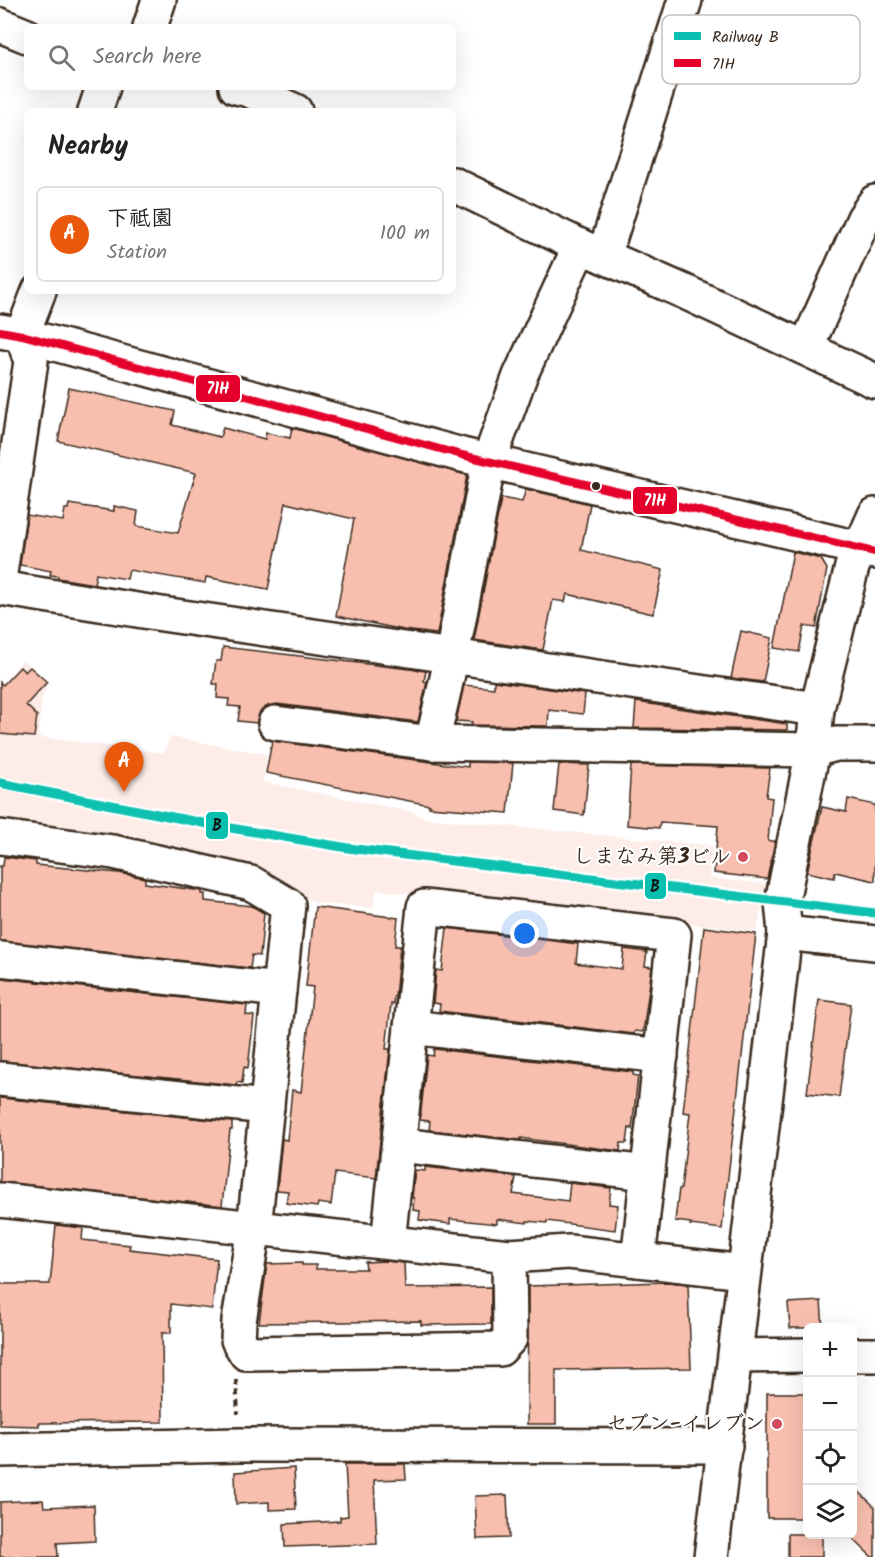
<!DOCTYPE html>
<html lang="en">
<head>
<meta charset="utf-8">
<style>
  body { margin:0; font-family:Kalam,"Klee One",sans-serif; background:#f6f6f6; color:#222 }
  .controls { position:absolute; right:18px; bottom:18px; display:grid; overflow:hidden; border-radius:9px; box-shadow:0 6px 24px #0002 }
  .controls button { width:54px; height:54px; display:grid; place-items:center; padding:0; border:0; border-bottom:2px solid #e0e0e0; background:#fff; color:#222; font:30px sans-serif }
  .you { position:absolute; left:525px; top:934px; width:21px; height:21px; margin:-15px; border:4px solid #fff; border-radius:50%; background:#1a73e8; box-shadow:0 0 0 9px #1a73e833 }
  .badge { display:grid; place-items:center; width:39px; height:39px; border-radius:50%; background:#ea580c; color:#fff; font-size:20px; font-weight:700 }
  .pin { position:absolute; translate:-50% -50px; filter:drop-shadow(0 2px 3px #0008) }
  .pin::after { content:''; position:absolute; top:32px; width:21px; height:18px; background:inherit; clip-path:polygon(0 0,100% 0,50% 100%) }
  .list { margin:0; padding:0; list-style:none }
  h2 { display:flex; justify-content:space-between; align-items:center; height:78px; margin:0; padding:0 24px; font-size:26px }
  h2 small { font-size:20px; font-weight:400; color:#767676 }
  .list li { display:grid; grid-template-columns:39px 1fr auto; gap:18px; align-items:center; box-sizing:border-box; height:96px; margin:0 12px 12px; padding:0 12px; border:2px solid #e0e0e0; border-radius:9px }
  .list b { display:block; font-size:22px; white-space:nowrap }
  .list p { margin:0; font-size:20px; white-space:nowrap; color:#767676 }
  .list em { font-size:20px; font-style:normal; color:#767676 }
  .icon { flex:none; width:33px; height:33px; fill:none; stroke:currentColor; stroke-width:2; stroke-linecap:round; stroke-linejoin:round }
  .map { position:relative; flex:none; width:875px; height:1557px; overflow:hidden }
  .search { position:absolute; background:#fff; box-shadow:0 6px 24px #0002; left:24px; top:24px; width:432px; height:66px; display:flex; align-items:center; gap:15px; box-sizing:border-box; padding:0 21px; border-radius:9px; color:#767676; font-size:22px }
  .panel { position:absolute; background:#fff; box-shadow:0 6px 24px #0002; left:24px; top:108px; width:432px; height:186px; border-radius:9px }
  .map>svg:first-child { display:block }
</style>
</head>
<body>
<div class="map">
<svg width="875" height="1557" viewBox="0 0 875 1557">
  <rect width="100%" height="100%" fill="#fff"/>
  <filter id="ink" filterUnits="userSpaceOnUse"><feTurbulence type="fractalNoise" baseFrequency=".0167" numOctaves="2"/><feDisplacementMap in="SourceGraphic" scale="12" xChannelSelector="R" yChannelSelector="G"/><feConvolveMatrix kernelMatrix="1 2 1 2 8 2 1 2 1" color-interpolation-filters="sRGB"/></filter>
  <g filter="url(#ink)">
    <path fill="#fdece7" d="M23 660 48 683 42 699 38 737 164 753 170 737 267 754 263 782 412 812 426 818 712 846 709 878 766 884 757 931 376 890 373 908 316 903 267 876 0 824V687Z"/>
    <g fill="#f8bfaf" stroke="#3b2a1e" stroke-width="1.5">
      <path d="M69 388 175 411 172 425 220 437 223 428 265 439 266 433 290 438 292 428 467 475 437 634 404 630 336 616 354 519 286 503 268 589 206 577 205 583 129 570 127 579 96 574 94 584 58 578V576L50 575 51 571 20 565 27 515 63 521 65 509H68L69 504 114 511V506L138 511 136 526 178 533 196 473 58 441Z"/>
      <path d="M526 489 590 504 581 550 663 570 653 614 567 594 565 602 553 600 543 650 474 640 501 498 522 502Z"/>
      <path d="M793 552 821 559 827 569 816 628 804 626 799 652 774 648Z"/>
      <path d="M741 631 772 638 763 682 731 678Z"/>
      <path d="M223 647 426 671 424 681 427 682 418 722 277 704 268 706 260 711 257 723 238 721 240 707 228 706 229 699 217 698 218 684H213L216 661H221Z"/>
      <path d="M20 667 25 672 30 667 47 682 26 705 37 716 34 737 0 734V682L3 685Z"/>
      <path d="M494 681 585 694 583 714 549 710 548 726 472 725V722L456 721 464 685 494 688Z"/>
      <path d="M636 702 787 724V730L634 728Z"/>
      <path d="M272 741 468 767V762L513 763 508 813 429 807 430 805 266 773Z"/>
      <path d="M559 764 589 765 584 815 554 811Z"/>
      <path d="M631 765 770 768 766 797 772 798 768 841H775L767 879 714 873 718 826 660 822 659 828 627 825Z"/>
      <path d="M848 799 875 805V881L835 872 834 878 807 872 822 807 846 812Z"/>
      <path d="M4 857 36 861V865L119 873 145 878V883L202 891V894H205V901L252 906 264 913 260 956 252 955 250 968 0 941V866H3Z"/>
      <path d="M315 907 398 918 395 946H400L395 997H394L393 1004H391L386 1049H390L376 1178 335 1173 331 1205 318 1203 317 1207 286 1203 288 1191 277 1190 282 1139 287 1140 292 1090 301 1092 313 987 306 986Z"/>
      <path d="M704 927 756 934 722 1229 690 1225 691 1223 675 1221 679 1189H681L690 1113 683 1112Z"/>
      <path d="M447 928 578 944 576 963 622 969 624 949 647 952 645 966 652 967 643 1032 635 1031 634 1034 439 1011 440 1004 433 1003 436 970 442 971Z"/>
      <path d="M0 978 247 1005 246 1015 254 1016 248 1068 244 1067 242 1083 237 1082 236 1085 0 1061Z"/>
      <path d="M819 1000 851 1004 839 1097 807 1093Z"/>
      <path d="M434 1049 633 1072V1075L638 1076 632 1129 629 1128 627 1143H621L620 1151 521 1138V1140L429 1130 430 1121 420 1120 427 1055 433 1056Z"/>
      <path d="M0 1098 232 1122V1130H230L222 1206 0 1182Z"/>
      <path d="M425 1167 516 1177 513 1194 568 1201 570 1183 611 1188 609 1204 618 1205 615 1230 547 1221V1223L527 1221V1223L497 1219V1224L450 1219V1224L419 1220 420 1211 413 1210 414 1198H412L415 1170 425 1171Z"/>
      <path d="M56 1225 83 1228 82 1240 130 1245 129 1249 217 1259 212 1309 171 1304V1333H162L163 1422 39 1423V1426L0 1425V1284H50Z"/>
      <path d="M386 1261 404 1263 405 1288 491 1287V1324L421 1325V1321L259 1323 267 1264 302 1263V1265H316V1269H366L365 1262Z"/>
      <path d="M668 1282 688 1284 691 1368 556 1370V1424H527L528 1286Z"/>
      <path d="M821 1301 823 1328H790L788 1303Z"/>
      <rect x="767" y="1393" width="40" height="125"/>
      <path d="M345 1464H405L406 1479 374 1480 377 1544 285 1547 284 1524 340 1521V1517L348 1516Z"/>
      <path d="M294 1468 296 1509 269 1510V1502L236 1504 235 1472Z"/>
      <path d="M852 1485 875 1507V1557H872L852 1538Z"/>
      <path d="M507 1495 509 1538 477 1539 475 1496Z"/>
      <path d="M43 1500 44 1507 94 1505 95 1541 57 1543 58 1557H0V1502Z"/>
      <rect x="788" y="1534" width="34" height="23"/>
    </g>
    <g fill="none" stroke-linecap="round" stroke-linejoin="round">
      <defs>
        <g id="minor">
          <path d="M0 25 27 36"/>
          <path d="M150 27 159 0"/>
          <path d="M236 87 249 90 295 111"/>
          <path d="M95 111 103 87"/>
          <path d="M453 184 580 246 683 291 875 381"/>
          <path d="M604 256 685 0"/>
          <path d="M806 348 864 218 875 202"/>
          <path d="M0 573 31 361 22 335 39 291"/>
          <path d="M0 588 162 614 817 709"/>
          <path d="M275 723 432 743 813 750 836 744H875"/>
          <path d="M432 743 452 656 489 461 520 376 580 246"/>
          <path d="M0 837 113 852 251 883 288 905 254 1228 239 1321 238 1340 246 1353 500 1349 510 1338 509 1256"/>
          <path d="M785 933 875 943"/>
          <path d="M0 959 279 990"/>
          <path d="M411 1027 661 1056"/>
          <path d="M0 1079 267 1107"/>
          <path d="M399 1145 648 1173"/>
          <path d="M0 1200 509 1256 569 1252 744 1272"/>
          <path d="M388 1242 424 907 674 935 638 1260"/>
          <path d="M852 1355H875"/>
          <path d="M736 1356 808 1355"/>
          <path d="M0 1450 239 1445 725 1446"/>
          <path d="M711 1557 785 933 782 902 813 750 817 709 852 567 875 515"/>
        </g>
        <path id="major" d="M0 331 22 335 462 455 875 552"/>
      </defs>
      <use href="#minor" stroke="#3b2a1e" stroke-width="38"/>
      <use href="#major" stroke="#3b2a1e" stroke-width="38"/>
      <path stroke="#3b2a1e" stroke-width="4" stroke-dasharray="6 4.5" stroke-linecap="butt" d="M236 1380 238 1414"/>
      <use href="#minor" stroke="#fff" stroke-width="33"/>
      <use href="#major" stroke="#fff" stroke-width="33"/>
      <defs>
        <path id="bus-1" d="M0 331 22 335 462 455 875 552"/>
      </defs>
      <use href="#bus-1" stroke="#fff" stroke-width="12"/>
      <use href="#bus-1" stroke="#e4002b" stroke-width="8"/>
      <defs>
        <path id="rail-1" d="M0 783 213 825 348 848 875 913"/>
      </defs>
      <use href="#rail-1" stroke="#fff" stroke-width="14"/>
      <use href="#rail-1" stroke="#09c0b0" stroke-width="9"/>
    </g>
  </g>
  <circle fill="#3b2a1e" stroke="#fff" stroke-width="2" cx="596" cy="486" r="5"/>
  <g fill="#d1495b" stroke="#fff" stroke-width="2">
    <circle cx="743" cy="857" r="6"/>
    <circle cx="777" cy="1424" r="6"/>
  </g>
  <g text-anchor="middle" dominant-baseline="central" stroke-width="4.5" stroke-linejoin="round" paint-order="stroke">
    <g font-size="21" font-weight="bold" fill="#3b2a1e" stroke="#fff" text-anchor="end">
      <text x="731" y="857">しまなみ第3ビル</text>
      <text x="765" y="1424">セブン-イレブン</text>
    </g>
  </g>
  <rect x="662" y="15" width="198" height="69" rx="9" fill="#fff" stroke="#c4bfbc" stroke-width="1.5"/>
  <rect x="674" y="32" width="27" height="8" fill="#09c0b0"/>
  <rect x="674" y="59" width="27" height="8" fill="#e4002b"/>
  <g font-size="16" fill="#3b2a1e">
    <text x="712" y="42">Railway B</text>
    <text x="712" y="69">71H</text>
  </g>
  <g stroke="#fff" stroke-width="2">
    <rect x="195" y="374" width="46" height="29" rx="6" fill="#e4002b"/>
    <rect x="632" y="486" width="46" height="29" rx="6" fill="#e4002b"/>
    <rect x="205" y="811" width="24" height="29" rx="6" fill="#09c0b0"/>
    <rect x="644" y="872" width="23" height="28" rx="6" fill="#09c0b0"/>
  </g>
  <g font-size="16" text-anchor="middle" font-weight="bold" fill="#fff">
    <text x="218" y="394">71H</text>
    <text x="655" y="506">71H</text>
  </g>
  <g font-size="16" text-anchor="middle" font-weight="bold" fill="#111">
    <text x="217" y="831">B</text>
    <text x="655" y="892">B</text>
  </g>
</svg>
<div class="controls">
<button>+</button>
<button>−</button>
<button><svg class="icon" aria-label="locate" viewBox="0 0 24 24"><circle cx="12" cy="12" r="6"/><path d="M12 2v4M12 18v4M2 12h4M18 12h4"/></svg></button>
<button><svg class="icon" aria-label="layers" viewBox="0 0 24 24"><path d="M12 4l9 5-9 5-9-5zM3 14l9 5 9-5"/></svg></button>
</div>
<div class="you"></div>
<div class="pin badge" style="left:124px;top:792px">A</div>
<div class="search"><svg class="icon" aria-label="search" viewBox="0 0 24 24"><circle cx="10" cy="10" r="6"/><path d="M15 15l6 6"/></svg>Search here</div>
<section class="panel">
<h2>Nearby<small></small></h2>
<ul class="list">
<li><span class="badge">A</span><div><b>下祗園</b><p>Station</p></div><em>100 m</em></li>
</ul>
</section>
</div>
</body>
</html>
